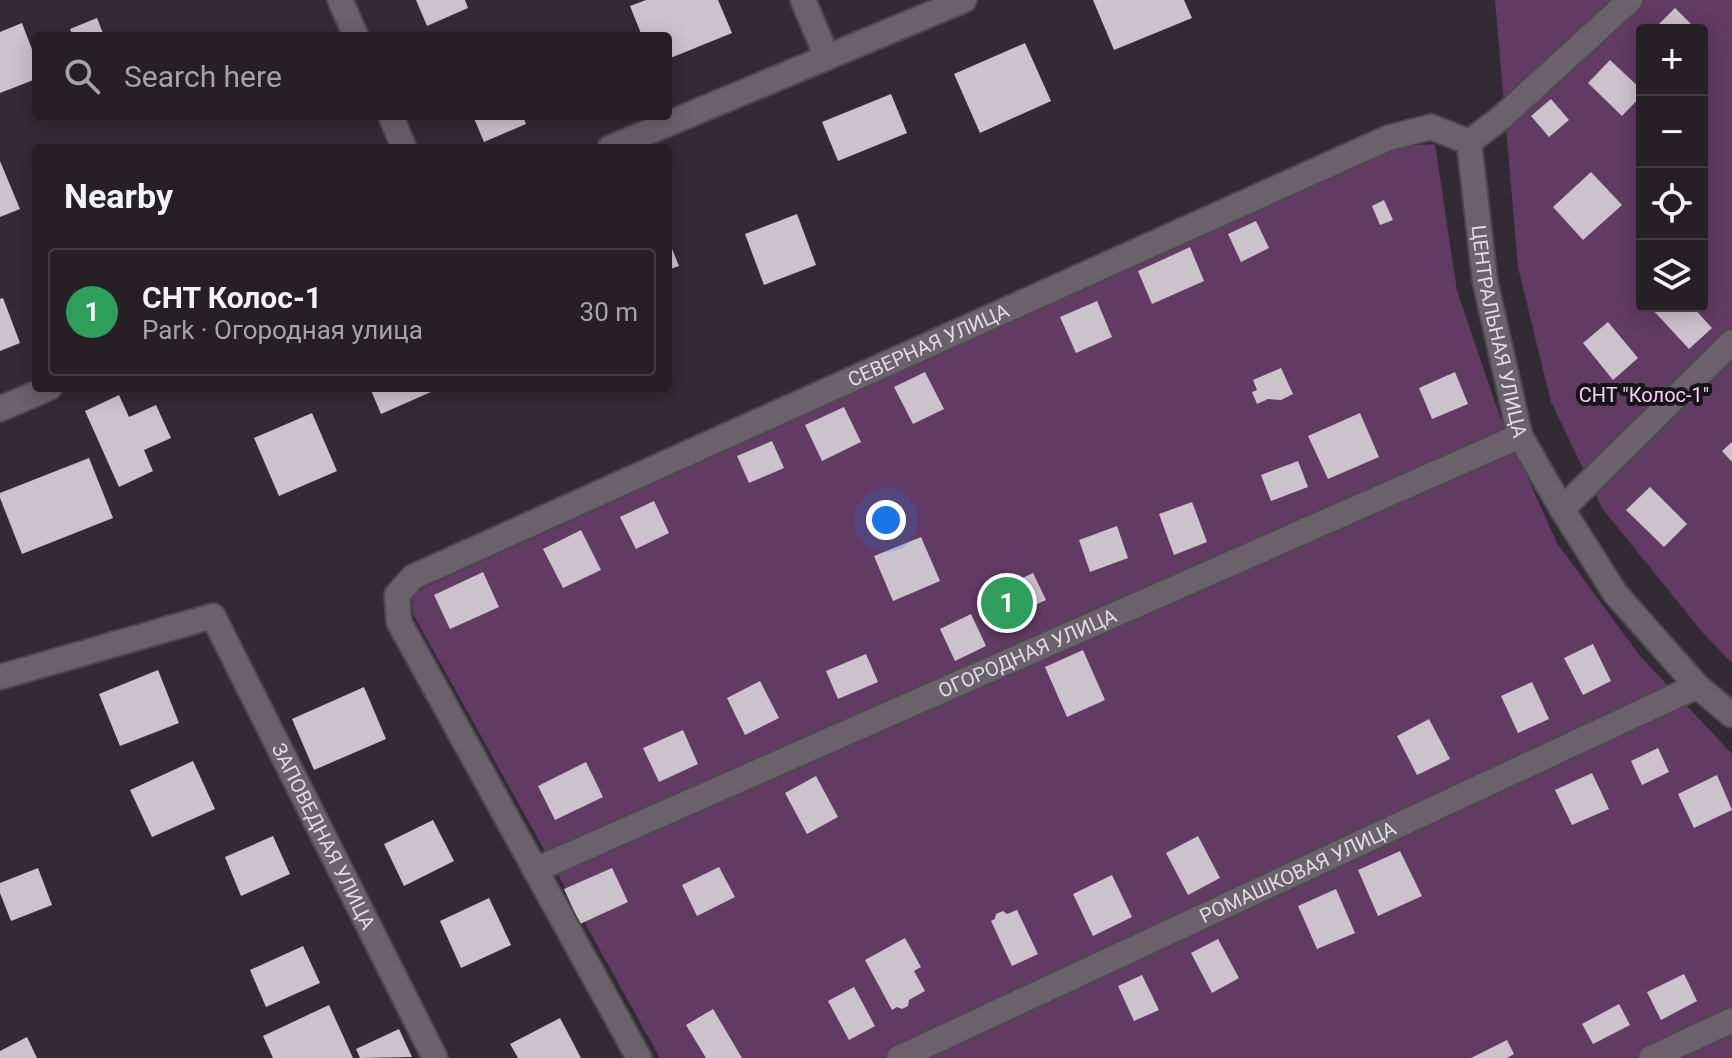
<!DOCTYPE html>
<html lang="en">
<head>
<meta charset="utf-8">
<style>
  body { margin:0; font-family:Roboto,sans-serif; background:#2e282e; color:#f1f3f6 }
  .controls { position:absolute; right:24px; top:24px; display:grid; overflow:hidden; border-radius:8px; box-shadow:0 4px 20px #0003 }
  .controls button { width:72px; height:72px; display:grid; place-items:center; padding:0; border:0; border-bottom:2px solid #423e43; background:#262026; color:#f1f3f6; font:40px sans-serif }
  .you { position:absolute; left:886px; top:520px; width:28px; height:28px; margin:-20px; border:6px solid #fff; border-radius:50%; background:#1a73e8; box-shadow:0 0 0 12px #1a73e833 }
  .badge { display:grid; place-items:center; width:52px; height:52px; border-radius:50%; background:#5fd56b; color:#fff; font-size:26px; font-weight:700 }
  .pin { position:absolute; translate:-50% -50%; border:4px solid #fff; box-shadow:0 2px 8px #0006 }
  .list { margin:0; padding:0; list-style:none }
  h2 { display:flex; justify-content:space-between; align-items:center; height:104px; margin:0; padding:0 32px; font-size:34px }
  h2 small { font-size:26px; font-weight:400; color:#a4a3a7 }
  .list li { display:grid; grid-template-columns:52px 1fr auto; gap:24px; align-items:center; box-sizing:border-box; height:128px; margin:0 16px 16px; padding:0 16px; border:2px solid #423e43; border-radius:8px }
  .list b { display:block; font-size:30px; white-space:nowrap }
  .list p { margin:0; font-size:26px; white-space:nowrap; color:#a4a3a7 }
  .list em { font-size:26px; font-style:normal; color:#a4a3a7 }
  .icon { flex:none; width:44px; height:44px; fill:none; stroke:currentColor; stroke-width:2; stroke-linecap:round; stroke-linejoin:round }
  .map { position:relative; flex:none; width:1732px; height:1058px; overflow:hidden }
  .search { position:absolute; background:#262026; box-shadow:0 4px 20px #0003; left:32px; top:32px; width:640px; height:88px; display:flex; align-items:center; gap:20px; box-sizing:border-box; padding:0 28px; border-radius:8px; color:#a4a3a7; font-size:30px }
  .panel { position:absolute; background:#262026; box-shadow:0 4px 20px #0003; left:32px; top:144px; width:640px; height:248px; border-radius:8px }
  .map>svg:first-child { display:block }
</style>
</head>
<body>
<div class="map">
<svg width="1732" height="1058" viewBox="0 0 1732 1058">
  <rect width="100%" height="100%" fill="#332b33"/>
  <g fill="#613b63" fill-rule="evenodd">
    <path d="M1495 0H1732V663L1703 633 1602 508 1551 402 1518 267ZM1642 30H1702V306H1642Z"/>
    <path d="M1435 144 1457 291 1499 414 1557 543 1640 656 1732 754V1058H660L413 614 412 593 1399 146Z"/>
  </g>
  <g fill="#ccc2cc">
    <path d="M416 0H465L468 8 427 26Z"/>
    <path d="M646 0H718L732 33 668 59V36H642L630 6Z"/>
    <path d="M1093 0H1184L1192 18 1114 50Z"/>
    <path d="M1675 8 1697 30H1653Z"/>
    <path d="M97 18 104 36H73L70 29Z"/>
    <path d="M22 23 36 60V79L0 93V32Z"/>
    <path d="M1025 43 1051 101 980 133 954 74Z"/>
    <path d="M1610 60 1642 90V95L1622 116 1588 83Z"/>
    <path d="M891 94 907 133 838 161 822 122Z"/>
    <path d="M1551 99 1569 120 1549 137 1531 116Z"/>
    <path d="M473 116H523L526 124 484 142Z"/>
    <path d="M0 161 20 209 0 217Z"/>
    <path d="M1591 172 1622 205 1583 240 1553 207Z"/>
    <path d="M1384 200 1393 220 1380 225 1372 206Z"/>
    <path d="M797 214 816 265 764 285 745 234Z"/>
    <path d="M1256 221 1269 248 1241 262 1228 234Z"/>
    <path d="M668 239 679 266 668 270Z"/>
    <path d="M1190 247 1204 281 1152 304 1138 271Z"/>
    <path d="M3 298 20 343 0 351V299Z"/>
    <path d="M1097 301 1112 337 1076 353 1060 317Z"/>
    <path d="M1655 306H1692L1712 328 1689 349 1652 309Z"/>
    <path d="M1608 322 1638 358 1613 380 1583 343Z"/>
    <path d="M1281 368 1293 394 1281 400 1268 399 1257 404 1252 392 1257 390 1253 380Z"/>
    <path d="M925 372 944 409 913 424 894 387Z"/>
    <path d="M1455 372 1468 404 1432 419 1419 388Z"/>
    <path d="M370 388H440L381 414Z"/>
    <path d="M119 395 129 417 156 405 171 438 144 450 153 471 119 487 85 411Z"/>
    <path d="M844 407 861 442 822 461 805 425Z"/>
    <path d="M312 413 337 471 279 496 254 438Z"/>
    <path d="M1360 413 1379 457 1328 479 1308 436Z"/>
    <path d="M772 441 784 468 749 483 737 456Z"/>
    <path d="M1732 442V462L1722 451Z"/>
    <path d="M89 458 113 518 22 554 0 498V493Z"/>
    <path d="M1298 461 1308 487 1271 501 1261 475Z"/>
    <path d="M1650 487 1687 524 1664 547 1626 510Z"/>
    <path d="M654 501 669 533 636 549 620 517Z"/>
    <path d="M1192 502 1207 542 1174 555 1159 514Z"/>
    <path d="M1117 526 1128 558 1090 572 1079 540Z"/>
    <path d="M581 530 601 570 563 588 543 549Z"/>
    <path d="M921 537 940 581 893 601 874 556Z"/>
    <path d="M483 572 499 607 450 629 434 595Z"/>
    <path d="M1033 573 1046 600 1018 613 1005 586Z"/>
    <path d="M971 614 986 646 955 661 940 629Z"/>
    <path d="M1593 644 1611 681 1583 695 1564 658Z"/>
    <path d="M1083 650 1105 700 1067 717 1045 667Z"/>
    <path d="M866 654 878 682 838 699 826 671Z"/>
    <path d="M158 670 179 723 120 746 99 694Z"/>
    <path d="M760 681 779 718 745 735 727 698Z"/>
    <path d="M1532 682 1549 719 1518 733 1501 696Z"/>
    <path d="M364 687 386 739 314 770 292 719Z"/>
    <path d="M1429 719 1450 759 1417 775 1397 736Z"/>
    <path d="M683 730 698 764 659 782 643 748Z"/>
    <path d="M1658 748 1669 772 1642 785 1631 761Z"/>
    <path d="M193 761 215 809 152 837 130 790Z"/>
    <path d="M586 762 603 797 555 820 538 786Z"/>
    <path d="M1592 773 1609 809 1572 825 1555 790Z"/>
    <path d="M1717 775 1732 810 1694 828 1678 794Z"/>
    <path d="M816 776 838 817 807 834 785 793Z"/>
    <path d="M433 820 454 861 404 886 384 844Z"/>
    <path d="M273 836 290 874 241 896 225 857Z"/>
    <path d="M1198 836 1220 878 1188 895 1166 853Z"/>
    <path d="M1400 851 1422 896 1378 916 1358 870Z"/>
    <path d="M719 867 735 897 697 916 682 885Z"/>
    <path d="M38 868 52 905 11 921 0 893V883Z"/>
    <path d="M612 868 628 902 580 924 564 889Z"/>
    <path d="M1112 875 1132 917 1093 936 1073 894Z"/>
    <path d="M1336 889 1355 933 1317 949 1298 906Z"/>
    <path d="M489 898 511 945 461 968 440 921Z"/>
    <path d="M1017 910 1038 954 1012 966 991 921 995 919 996 914 1003 911 1007 914Z"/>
    <path d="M905 938 921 967 914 971 925 991 909 1000 908 1006 902 1009 897 1007 892 1010 865 960Z"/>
    <path d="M1218 939 1239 978 1212 993 1191 953Z"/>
    <path d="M303 946 320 983 266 1007 250 970Z"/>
    <path d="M1684 974 1697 1001 1661 1020 1647 992Z"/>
    <path d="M1142 975 1159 1010 1134 1021 1118 986Z"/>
    <path d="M854 987 875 1026 849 1040 828 1001Z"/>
    <path d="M1619 1004 1630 1025 1593 1044 1582 1024Z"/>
    <path d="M329 1005 353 1058H273L263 1036Z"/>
    <path d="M713 1009 742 1058H706L686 1025Z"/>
    <path d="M560 1018 581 1058H518L510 1044Z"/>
    <path d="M399 1029 412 1057 360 1058 356 1049Z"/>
    <path d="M27 1037 37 1058H0V1051Z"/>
    <path d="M1507 1040 1514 1054 1507 1058H1471Z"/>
  </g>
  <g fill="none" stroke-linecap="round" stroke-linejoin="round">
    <defs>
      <g id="street">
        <path d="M340 0 356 36"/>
        <path d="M803 0 827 57"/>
        <path d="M391 116 404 148"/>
        <path id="s1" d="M1469 142 1485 281 1520 436 1562 509 1615 593 1697 686 1732 715"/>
        <path d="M1469 142 1501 118 1630 0"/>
        <path d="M610 148 964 0"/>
        <path d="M0 409 49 388"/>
        <path d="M1562 509 1732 342"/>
        <path id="s2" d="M0 677 213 616 435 1058"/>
        <path id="s3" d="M535 870 1520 436"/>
        <path id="s4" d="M639 1058 399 622 397 595 413 577 1388 138 1431 127 1469 142"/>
        <path id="s5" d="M899 1058 1697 686"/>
        <path d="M1651 1058 1732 1020"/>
      </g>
    </defs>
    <use href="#street" stroke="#4d484e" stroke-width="28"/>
    <use href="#street" stroke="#6a616a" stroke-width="24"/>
  </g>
  <g text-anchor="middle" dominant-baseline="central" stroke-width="8" stroke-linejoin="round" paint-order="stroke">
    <g font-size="20" fill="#e0dbe0" stroke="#181518">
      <text stroke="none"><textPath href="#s1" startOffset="192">ЦЕНТРАЛЬНАЯ УЛИЦА</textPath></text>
      <text stroke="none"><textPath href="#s4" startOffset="1114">СЕВЕРНАЯ УЛИЦА</textPath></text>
      <text stroke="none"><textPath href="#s3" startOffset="538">ОГОРОДНАЯ УЛИЦА</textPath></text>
      <text stroke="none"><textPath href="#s2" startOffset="468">ЗАПОВЕДНАЯ УЛИЦА</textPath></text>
      <text stroke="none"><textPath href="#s5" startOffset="440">РОМАШКОВАЯ УЛИЦА</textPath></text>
    </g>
    <g font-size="20" fill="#f8cef8" stroke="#181518">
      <text x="1644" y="395">СНТ "Колос-1"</text>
    </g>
  </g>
</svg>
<div class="controls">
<button>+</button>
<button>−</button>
<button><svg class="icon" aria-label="locate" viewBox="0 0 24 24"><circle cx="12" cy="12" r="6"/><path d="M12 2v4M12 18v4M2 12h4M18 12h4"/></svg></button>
<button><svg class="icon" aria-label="layers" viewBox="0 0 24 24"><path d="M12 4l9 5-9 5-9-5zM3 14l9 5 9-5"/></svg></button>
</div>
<div class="you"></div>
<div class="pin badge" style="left:1007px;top:603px;background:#2e9e5b">1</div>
<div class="search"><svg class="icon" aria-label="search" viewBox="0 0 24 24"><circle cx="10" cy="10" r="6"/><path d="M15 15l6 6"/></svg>Search here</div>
<section class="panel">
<h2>Nearby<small></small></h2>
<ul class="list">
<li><span class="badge" style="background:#2e9e5b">1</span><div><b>СНТ Колос-1</b><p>Park · Огородная улица</p></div><em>30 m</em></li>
</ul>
</section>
</div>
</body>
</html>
